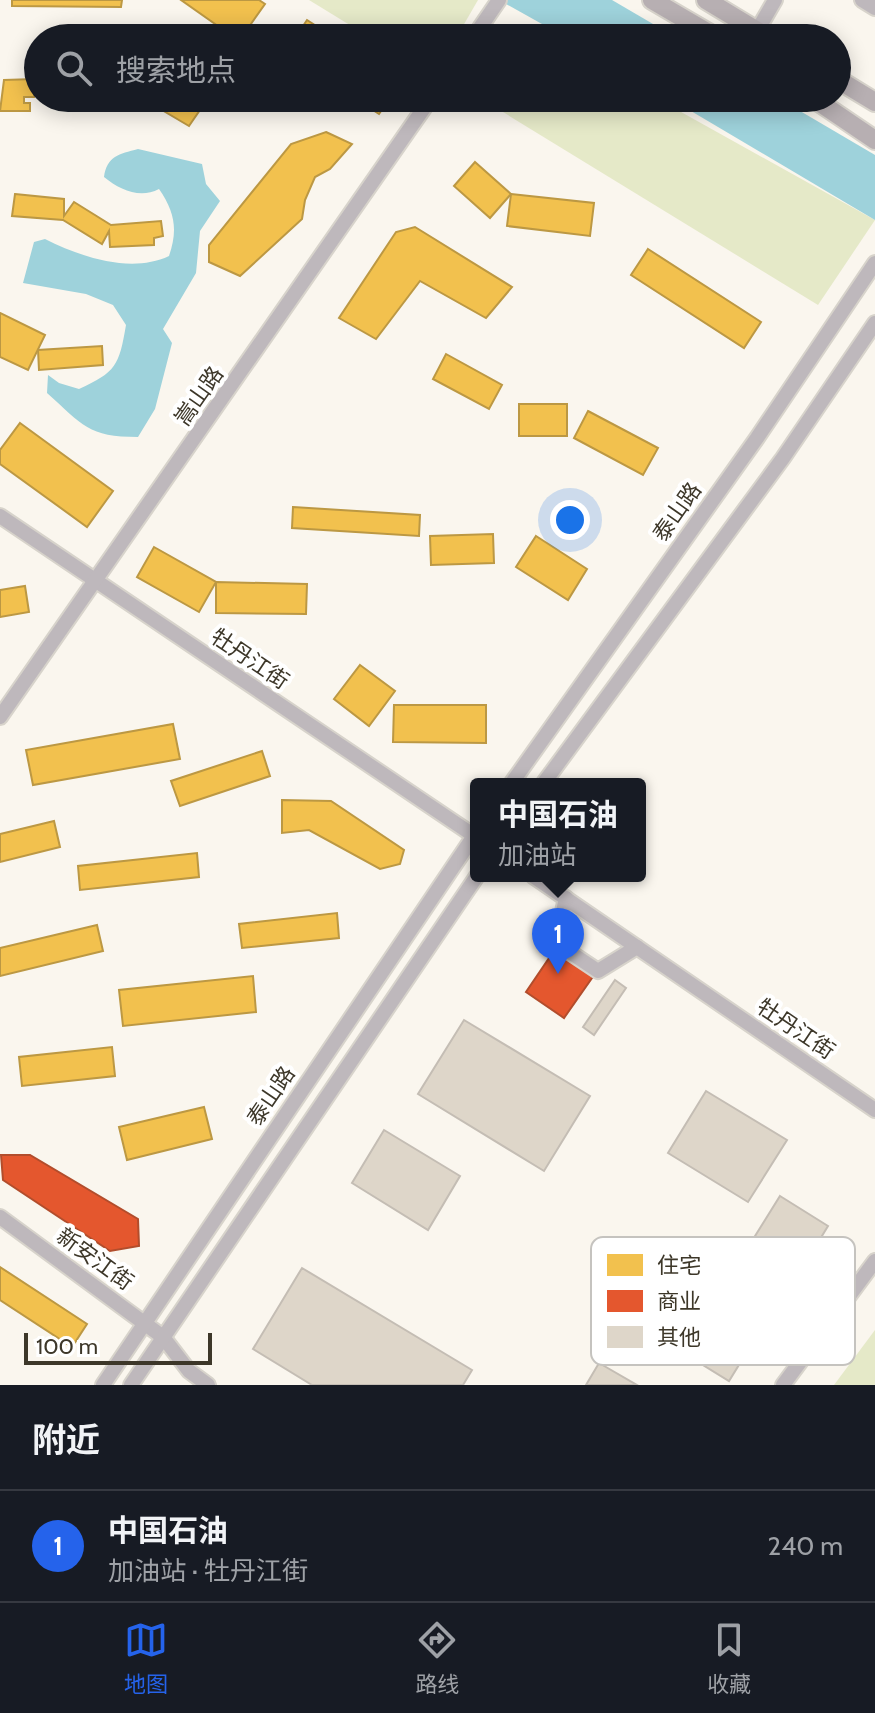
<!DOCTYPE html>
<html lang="zh">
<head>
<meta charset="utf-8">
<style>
  body { margin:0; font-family:Cabin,"Noto Sans SC",sans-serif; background:#242831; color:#f1f3f6 }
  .scale { position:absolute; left:24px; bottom:20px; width:188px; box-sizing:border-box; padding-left:8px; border:4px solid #3d3729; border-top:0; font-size:22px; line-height:28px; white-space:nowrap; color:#3d3729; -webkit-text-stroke:6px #fff; paint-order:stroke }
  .you { position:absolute; left:570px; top:520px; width:28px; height:28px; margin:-20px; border:6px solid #fff; border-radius:50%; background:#1a73e8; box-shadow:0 0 0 12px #1a73e833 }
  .badge { display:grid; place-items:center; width:52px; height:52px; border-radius:50%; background:#2563eb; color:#fff; font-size:26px; font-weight:700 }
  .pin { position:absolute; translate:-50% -66px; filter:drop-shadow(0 2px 4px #0008) }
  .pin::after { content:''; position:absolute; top:42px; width:28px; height:24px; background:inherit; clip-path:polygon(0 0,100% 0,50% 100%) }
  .popup { position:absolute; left:470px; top:778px; width:176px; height:104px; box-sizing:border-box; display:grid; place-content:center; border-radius:8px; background:#171b24; filter:drop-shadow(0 2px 6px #0005); font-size:26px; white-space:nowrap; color:#9ea1a6 }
  .popup b { font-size:30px; color:#f1f3f6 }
  .popup::after { content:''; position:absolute; left:50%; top:100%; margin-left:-16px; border:16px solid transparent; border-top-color:#171b24 }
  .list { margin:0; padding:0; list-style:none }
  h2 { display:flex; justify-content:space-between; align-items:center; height:104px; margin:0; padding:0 32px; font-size:34px }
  h2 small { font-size:26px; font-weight:400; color:#9ea1a6 }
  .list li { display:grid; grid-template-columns:52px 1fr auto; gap:24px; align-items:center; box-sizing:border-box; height:112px; padding:0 32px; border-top:2px solid #363941 }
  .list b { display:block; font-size:30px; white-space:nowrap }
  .list p { margin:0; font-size:26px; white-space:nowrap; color:#9ea1a6 }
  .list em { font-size:26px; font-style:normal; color:#9ea1a6 }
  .icon { flex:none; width:44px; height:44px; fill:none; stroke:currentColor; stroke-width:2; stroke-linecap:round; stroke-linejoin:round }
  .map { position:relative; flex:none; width:875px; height:1385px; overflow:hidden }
  .search { position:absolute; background:#171b24; box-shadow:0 4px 20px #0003; left:24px; right:24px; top:24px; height:88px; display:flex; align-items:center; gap:20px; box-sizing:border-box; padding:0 28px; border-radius:44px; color:#9ea1a6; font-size:30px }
  .sheet { height:216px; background:#171b24 }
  nav { display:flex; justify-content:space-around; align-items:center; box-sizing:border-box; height:112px; border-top:2px solid #363941; background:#171b24; font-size:22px; color:#9ea1a6 }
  nav a { display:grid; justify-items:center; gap:4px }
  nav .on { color:#2563eb }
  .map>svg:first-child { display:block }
</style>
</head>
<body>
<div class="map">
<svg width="875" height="1385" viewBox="0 0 875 1385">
  <rect width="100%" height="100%" fill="#faf6ee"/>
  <g fill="#e5e9c8">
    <path d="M309 0H478L456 38H371Z"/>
    <path d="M480 98H656L875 220 818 305Z"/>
    <path d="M875 1330V1385H834Z"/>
  </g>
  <g fill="#9ed2db">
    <path d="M499 0H612L677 38H567Z"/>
    <path d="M669 98H778L875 155V220Z"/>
    <path d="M138 149 202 164 206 184 220 201 200 231 196 273 163 329 172 343 155 409 138 437C88 437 83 425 47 393L48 375 59 383 79 389C116 372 119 366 126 325L113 305 86 294 23 283 34 242 45 239C81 257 131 274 169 256 178 230 175 212 159 189 140 199 120 190 104 177 107 156 119 154 138 149Z"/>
  </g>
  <g fill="#f2c14e" stroke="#bc9843" stroke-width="2">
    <path d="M12 0H122L121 7 12 6Z"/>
    <path d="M181 0H259L265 4 241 38H235Z"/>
    <path d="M307 20 335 38H295Z"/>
    <path d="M35 79 34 97H24V103H30V111H0L4 80Z"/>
    <path d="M101 98H187L202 107 189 126 150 103H101Z"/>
    <path d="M354 98H390L379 114Z"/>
    <path d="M326 132 352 144 330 169 315 177 305 200 302 219 240 276 209 262V245L291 144Z"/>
    <path d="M475 162 511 194 490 218 454 186Z"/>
    <path d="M15 194 64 199V216L74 202 111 225 161 221 163 236 154 238V245L110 247 109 231 102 244 63 220 12 216Z"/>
    <path d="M511 194 594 203 590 236 507 226Z"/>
    <path d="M415 227 512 287 486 318 420 281 376 339 339 318 396 232Z"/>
    <path d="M648 249 761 322 744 348 631 275Z"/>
    <path d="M0 313 45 335 28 370 0 357Z"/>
    <path d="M102 346 103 365 39 370 38 350Z"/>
    <path d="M446 354 502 385 489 409 433 379Z"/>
    <rect x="519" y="404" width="48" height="32"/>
    <path d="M588 411 658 448 643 475 574 438Z"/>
    <path d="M20 423 113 491 87 527 0 464V450Z"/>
    <path d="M293 507 420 515 419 536 292 528Z"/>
    <path d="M493 534 494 563 431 565 430 536Z"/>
    <path d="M536 536 587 569 568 600 516 567Z"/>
    <path d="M154 547 216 582 199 612 137 577Z"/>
    <path d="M216 582 307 584 306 614 216 613Z"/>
    <path d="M25 586 29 612 0 617V590Z"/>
    <path d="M360 665 395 691 369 726 334 699Z"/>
    <path d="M394 705H486V743L393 742Z"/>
    <path d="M173 724 180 759 33 785 26 750Z"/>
    <path d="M262 751 270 776 180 806 171 781Z"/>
    <path d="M282 800 331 801 404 850 400 864 380 869 309 830 282 833Z"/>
    <path d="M54 821 60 847 0 862V834Z"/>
    <path d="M197 853 199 877 80 890 78 866Z"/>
    <path d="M337 913 339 938 242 948 239 924Z"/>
    <path d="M97 925 103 951 0 976V948Z"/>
    <path d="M253 976 256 1012 123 1026 119 990Z"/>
    <path d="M112 1047 115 1076 22 1086 19 1057Z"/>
    <path d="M204 1107 212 1139 127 1160 119 1127Z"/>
    <path d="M0 1267 87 1324 72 1347 0 1300Z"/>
  </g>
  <g fill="#e4572e" stroke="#b24d2c" stroke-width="2">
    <path d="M560 942 599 968 564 1018 526 992Z"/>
    <path d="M1 1155H30L138 1219 139 1246 110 1251 3 1180Z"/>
  </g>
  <g fill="#ded6c9" stroke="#c4bdb4" stroke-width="2">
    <path d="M615 980 626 988 594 1035 583 1027Z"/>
    <path d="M464 1020 590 1096 544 1171 418 1094Z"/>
    <path d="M706 1091 787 1140 748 1202 668 1153Z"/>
    <path d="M384 1130 460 1176 428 1230 352 1183Z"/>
    <path d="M780 1196 828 1226 786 1295 737 1265Z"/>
    <path d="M662 1257 766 1321 729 1381 625 1317Z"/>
    <path d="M302 1268 472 1370 463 1385H312L253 1349Z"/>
    <path d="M599 1363 637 1385H586Z"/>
  </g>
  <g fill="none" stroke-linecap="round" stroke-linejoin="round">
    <defs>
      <g id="minor">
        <path d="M862 0 875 8"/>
        <path d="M757 31 775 0"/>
        <path d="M473 38 499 0"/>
        <path d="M0 516 476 837"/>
        <path d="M0 717 431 98"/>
        <path d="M511 784 757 438 875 263"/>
        <path d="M543 784 783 458 875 323"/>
        <path d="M533 876 875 1110"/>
        <path d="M566 898 556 943 598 971 637 947"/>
        <path d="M0 1217 163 1337 189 1371 208 1385"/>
        <path d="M103 1385 476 833"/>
        <path d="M131 1385 477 876"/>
        <path d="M783 1385 875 1261"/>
      </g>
      <g id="major">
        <path d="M652 0 717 38"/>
        <path d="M706 0 769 38"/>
        <path d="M837 79 875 102"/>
        <path d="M813 98 875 140"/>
      </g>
    </defs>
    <use href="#minor" stroke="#d7d3cb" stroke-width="18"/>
    <use href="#major" stroke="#d7d3cb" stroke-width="22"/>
    <use href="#minor" stroke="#beb8bc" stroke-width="14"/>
    <use href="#major" stroke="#b7afb2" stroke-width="18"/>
  </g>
  <g text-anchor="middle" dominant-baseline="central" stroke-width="8" stroke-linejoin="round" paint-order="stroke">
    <g font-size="22" fill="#3d3729" stroke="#fff">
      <text transform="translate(199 396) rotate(-55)">嵩山路</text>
      <text transform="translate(677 512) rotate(-55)">泰山路</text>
      <text transform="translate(250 659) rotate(34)">牡丹江街</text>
      <text transform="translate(796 1029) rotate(34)">牡丹江街</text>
      <text transform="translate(271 1096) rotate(-56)">泰山路</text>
      <text transform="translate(95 1259) rotate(36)">新安江街</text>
    </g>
  </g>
  <rect x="591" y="1237" width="264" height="128" rx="12" fill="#fff" stroke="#c5c3bf" stroke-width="2"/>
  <rect x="607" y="1254" width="36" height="22" fill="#f2c14e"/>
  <rect x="607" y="1290" width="36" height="22" fill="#e4572e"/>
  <rect x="607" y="1326" width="36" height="22" fill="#ded6c9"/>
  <g font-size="22" fill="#3d3729">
    <text x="657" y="1273">住宅</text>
    <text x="657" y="1309">商业</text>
    <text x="657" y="1345">其他</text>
  </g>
</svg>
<div class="scale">100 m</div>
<div class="you"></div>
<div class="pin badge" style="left:558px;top:974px">1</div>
<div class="popup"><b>中国石油</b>加油站</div>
<div class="search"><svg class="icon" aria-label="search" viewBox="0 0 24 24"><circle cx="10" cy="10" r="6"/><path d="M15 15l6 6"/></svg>搜索地点</div>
</div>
<section class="sheet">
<h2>附近<small></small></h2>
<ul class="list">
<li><span class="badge">1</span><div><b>中国石油</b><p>加油站 · 牡丹江街</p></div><em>240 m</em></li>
</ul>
</section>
<nav>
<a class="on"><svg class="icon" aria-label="map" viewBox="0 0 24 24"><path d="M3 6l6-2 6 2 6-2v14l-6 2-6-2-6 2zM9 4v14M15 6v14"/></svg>地图</a>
<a><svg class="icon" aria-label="directions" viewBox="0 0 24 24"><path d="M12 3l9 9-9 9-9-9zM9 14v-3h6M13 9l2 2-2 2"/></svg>路线</a>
<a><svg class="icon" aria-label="saved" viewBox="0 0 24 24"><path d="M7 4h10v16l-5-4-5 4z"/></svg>收藏</a>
</nav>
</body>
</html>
